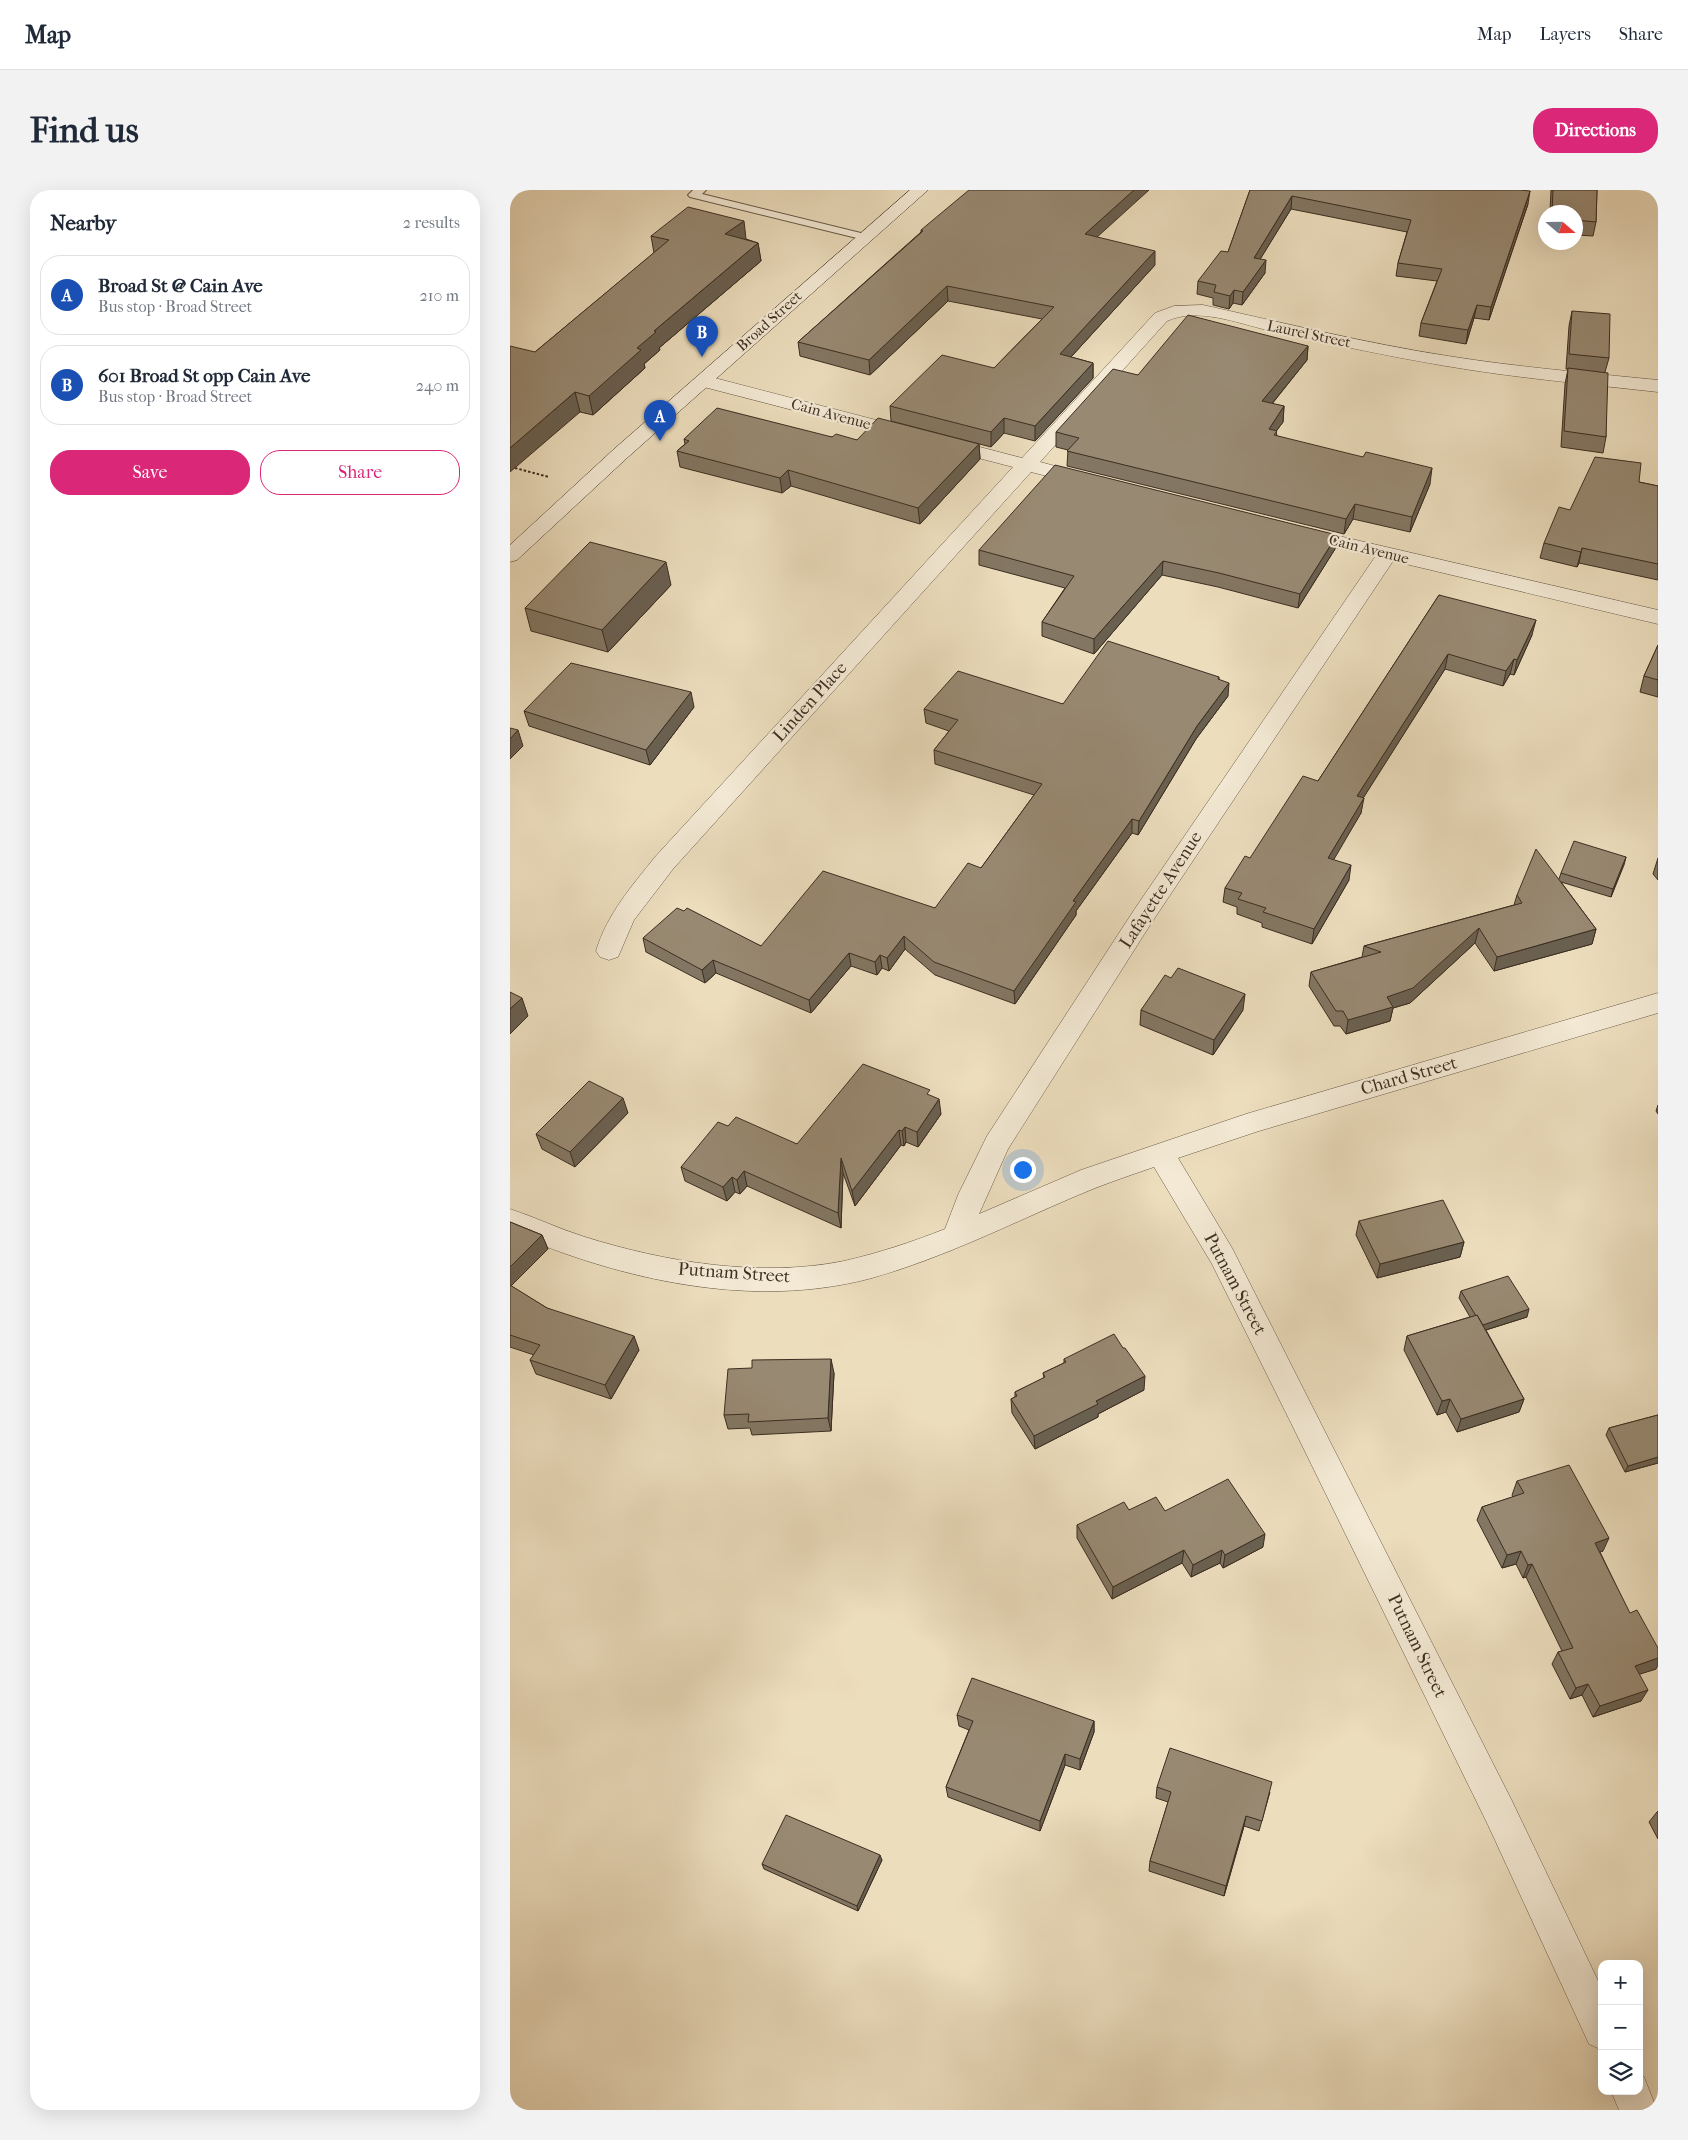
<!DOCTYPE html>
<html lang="en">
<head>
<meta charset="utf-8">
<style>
  body { margin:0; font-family:"IM FELL French Canon",serif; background:#f2f2f3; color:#1f2937 }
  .controls { position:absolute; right:15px; bottom:15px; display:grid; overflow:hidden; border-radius:10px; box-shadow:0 5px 20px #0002 }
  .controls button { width:45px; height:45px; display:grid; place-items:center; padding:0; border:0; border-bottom:1px solid #e0e1e3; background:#fff; color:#1f2937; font:25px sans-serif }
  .compass { position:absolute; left:1028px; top:15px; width:45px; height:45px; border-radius:50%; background:#fff; box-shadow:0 5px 20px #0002; rotate:110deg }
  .you { position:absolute; left:512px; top:979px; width:18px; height:18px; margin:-12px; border:4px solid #fff; border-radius:50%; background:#1a73e8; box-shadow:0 0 0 8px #1a73e833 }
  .badge { display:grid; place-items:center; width:32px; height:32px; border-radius:50%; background:#db2777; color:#fff; font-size:16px; font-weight:700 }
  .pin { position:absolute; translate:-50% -41px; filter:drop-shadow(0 1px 2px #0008) }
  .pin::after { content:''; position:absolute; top:26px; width:18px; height:15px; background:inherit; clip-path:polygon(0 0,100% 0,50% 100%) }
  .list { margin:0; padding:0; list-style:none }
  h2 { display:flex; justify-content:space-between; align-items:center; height:65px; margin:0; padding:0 20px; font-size:21px }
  h2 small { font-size:16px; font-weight:400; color:#747a83 }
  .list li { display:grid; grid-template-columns:32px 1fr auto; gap:15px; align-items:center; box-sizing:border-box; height:80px; margin:0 10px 10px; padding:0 10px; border:1px solid #e0e1e3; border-radius:20px }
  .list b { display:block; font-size:19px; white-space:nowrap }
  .list p { margin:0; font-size:16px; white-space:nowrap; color:#747a83 }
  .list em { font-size:16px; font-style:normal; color:#747a83 }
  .actions { display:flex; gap:10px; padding:15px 20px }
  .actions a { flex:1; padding:11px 0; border:1px solid #db2777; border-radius:20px; text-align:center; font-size:18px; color:#db2777 }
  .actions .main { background:#db2777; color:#fff }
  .icon { flex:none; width:28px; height:28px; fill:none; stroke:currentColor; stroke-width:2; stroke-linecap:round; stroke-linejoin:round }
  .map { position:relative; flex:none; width:1148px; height:1920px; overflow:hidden; border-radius:20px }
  header { display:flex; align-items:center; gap:30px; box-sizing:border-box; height:70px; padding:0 25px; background:#fff; border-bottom:1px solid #e0e1e3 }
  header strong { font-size:24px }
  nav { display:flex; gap:28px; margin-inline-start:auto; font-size:18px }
  .intro { display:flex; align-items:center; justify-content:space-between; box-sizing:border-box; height:120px; padding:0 30px }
  h1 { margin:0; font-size:35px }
  .button { padding:12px 22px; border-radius:20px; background:#db2777; color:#fff; font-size:18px; font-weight:700 }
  main { display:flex; gap:30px; padding:0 30px }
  aside { flex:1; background:#fff; border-radius:20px; box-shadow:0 5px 20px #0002 }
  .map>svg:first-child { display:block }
</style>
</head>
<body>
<header>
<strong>Map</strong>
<nav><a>Map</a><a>Layers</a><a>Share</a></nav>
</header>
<div class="intro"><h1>Find us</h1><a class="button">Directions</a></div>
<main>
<aside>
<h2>Nearby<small>2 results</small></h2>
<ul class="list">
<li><span class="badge" style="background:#1a4fb4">A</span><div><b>Broad St @ Cain Ave</b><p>Bus stop · Broad Street</p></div><em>210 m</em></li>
<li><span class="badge" style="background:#1a4fb4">B</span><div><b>601 Broad St opp Cain Ave</b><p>Bus stop · Broad Street</p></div><em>240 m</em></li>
</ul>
<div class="actions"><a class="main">Save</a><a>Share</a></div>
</aside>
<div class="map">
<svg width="1148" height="1920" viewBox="0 0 1148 1920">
  <rect width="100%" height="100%" fill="#ecddbd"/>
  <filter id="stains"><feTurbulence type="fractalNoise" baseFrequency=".004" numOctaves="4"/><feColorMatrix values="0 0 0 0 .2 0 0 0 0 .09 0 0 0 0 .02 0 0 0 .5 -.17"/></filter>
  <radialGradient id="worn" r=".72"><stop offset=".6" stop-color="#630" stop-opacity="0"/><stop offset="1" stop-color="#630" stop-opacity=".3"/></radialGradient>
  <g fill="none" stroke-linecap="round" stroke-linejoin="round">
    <defs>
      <path id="service" d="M183 0H196L192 4 359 45 361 47 355 50 180 7 178 5Z"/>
      <g id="minor">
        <path d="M693 115C774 133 855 153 938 166 1007 177 1078 183 1148 190V202C1077 194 1006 188 936 176 876 166 817 153 757 140 727 133 688 117 657 131L530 272 583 286 586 290 583 294 576 296 521 282 163 679 124 730 108 767 99 770 90 767 86 761C97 724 122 696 145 667L503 277 186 195 184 191 186 187 193 185 512 268 645 123 664 116Z"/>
        <path d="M790 337 1148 420V434L883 371 642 732 498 959 469 1024 571 980 736 924 1148 803V823L749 941 668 968 722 1058 1002 1611 1092 1799V1860L1079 1854 978 1635 784 1239 702 1074 644 977C618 986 591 995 566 1006 498 1035 433 1068 362 1088 243 1120 111 1090 0 1042V1019C25 1027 49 1039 75 1047 155 1072 250 1088 334 1071 369 1063 402 1052 435 1039L448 1005 477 946 624 720 865 367 783 347 780 343 783 339Z"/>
        <path d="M1129 1886 1134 1887 1147 1920H1109L1101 1901H1129Z"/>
      </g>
      <path id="secondary" d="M400 0H418L117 268 7 370 0 372V355L103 260Z"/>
    </defs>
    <use href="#service" stroke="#685a48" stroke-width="2"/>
    <use href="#minor" stroke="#685a48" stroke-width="1"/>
    <use href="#secondary" stroke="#3c2e21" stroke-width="1"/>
    <path stroke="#3c2e21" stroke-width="2" stroke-dasharray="2.5 2" stroke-linecap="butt" d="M5 278 39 287"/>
    <use href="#service" fill="#f3e9d4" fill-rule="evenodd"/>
    <use href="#minor" fill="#f3e9d4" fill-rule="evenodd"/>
    <use href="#secondary" fill="#f3e9d4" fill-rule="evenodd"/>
  </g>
  <g fill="#837662" stroke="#3c2e21">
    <path d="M740 0 1018 14 979 130 964 128 956 154 909 146 911 133 927 91 886 86 888 73 897 42 781 19 750 69 755 83 732 115 723 113 719 119 703 115V108L687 104 688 91 718 62Z"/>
    <path d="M1041 0H1087L1086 32 1083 46 1066 45V22H1040Z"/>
    <path d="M411 40 587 47 645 75 561 167 583 173V188L525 251 494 243 481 257 381 231 380 216 484 178 532 129 438 111 360 185 290 166 288 152 411 42Z"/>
    <path d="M141 46 236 49 248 53 251 71 149 158 150 160 134 174 135 178 83 225 70 222 25 162 144 63Z"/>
    <path d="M1062 121 1099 168 1095 182 1096 247 1093 263 1051 257 1055 194 1058 179H1056L1059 136Z"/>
    <path d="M798 156 797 170 762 214 774 216 773 232 766 241 767 246 920 294 900 342 843 329 834 344 557 276 558 260 546 257V242L628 185Z"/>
    <path d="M322 247 347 250 469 254 470 269 410 334 281 296 272 303 170 277 167 261 175 254 174 249Z"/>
    <path d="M1129 292 1148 296V390L1069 373 1067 377 1030 368 1034 353 1060 320Z"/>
    <path d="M825 359 788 418 708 397 652 385 584 464 532 446V432L555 398 469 375V360Z"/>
    <path d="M161 395 98 462 21 441 15 418Z"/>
    <path d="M929 405 1022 445 1004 485 1000 484 993 496 935 479 853 608 851 623 823 669 839 690 802 754 752 737V733L727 724V717L713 712 715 698 808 591Z"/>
    <path d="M1148 455V507L1130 502 1134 486Z"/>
    <path d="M709 487V490L718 506 686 549 628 645 622 643 566 721V725L505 814 425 785 395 759 379 781 372 778 367 785 341 776 301 823 206 783 195 793 136 762 133 748 174 721 251 756 425 718 471 678 524 605 425 574 424 560 439 541 416 533 414 519 553 514Z"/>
    <path d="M184 517 140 575 19 536 14 521Z"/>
    <path d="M1116 667 1101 707 1051 692 1086 739 1082 754 984 781 965 753 900 813 883 818 880 831 836 844 830 836H824L799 796 801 782 852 767 854 756 1004 715 1007 705 1049 689 1051 683Z"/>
    <path d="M1148 668V690L1143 684Z"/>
    <path d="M661 788 733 820 703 865 630 835 631 820Z"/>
    <path d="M421 906 431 924 408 957 396 952 394 956 391 955 345 1016 333 983 331 1038 237 996 230 1004 225 1002 217 1011 175 991 171 977 218 936 287 954Z"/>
    <path d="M1148 915V924L1146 921Z"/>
    <path d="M118 923 65 977 32 959 26 944Z"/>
    <path d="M849 1031 954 1052 950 1067 867 1088 846 1045Z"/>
    <path d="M0 1032 32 1045 38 1059 1 1096 37 1118 129 1160 101 1209 26 1184 20 1170 24 1165 0 1157Z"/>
    <path d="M951 1101 1017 1127 976 1140 1014 1209 1009 1222 947 1242 936 1222 927 1225 894 1160 897 1146 960 1127 949 1108Z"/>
    <path d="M554 1169 634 1200 588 1224V1227L525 1259 502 1223 501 1209 505 1207V1202L534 1188 533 1183 554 1173Z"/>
    <path d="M324 1183 321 1241 242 1245 240 1238 218 1239 214 1225Z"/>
    <path d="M1148 1225V1273L1115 1282 1096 1245 1099 1238Z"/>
    <path d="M1007 1291 1093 1361 1090 1362 1146 1479 1129 1484 1131 1511 1083 1527 1072 1505 1060 1509 1042 1474 1048 1462 1052 1461 1016 1387 1013 1388 1006 1374 992 1378 967 1330 972 1317 1003 1307 1002 1305Z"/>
    <path d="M619 1320 655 1321 753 1357 713 1378 710 1373 681 1387 672 1373 602 1409 567 1348V1335Z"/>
    <path d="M447 1525 584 1531V1542L570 1580 555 1575 530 1641 438 1607 436 1597 459 1540 449 1536Z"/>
    <path d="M647 1597 760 1602 749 1641 734 1636 714 1706 639 1681 640 1671 658 1612 646 1608Z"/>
    <path d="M1148 1621V1649L1139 1632 1147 1622Z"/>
    <path d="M372 1670 348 1721 254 1679 252 1674Z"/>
  </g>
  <g fill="#6a6050" stroke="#3c2e21">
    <path d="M624 0H639L575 58V44Z"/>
    <path d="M1020 1 1018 14 979 130 981 117Z"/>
    <path d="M782 6 781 19 743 81 744 68Z"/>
    <path d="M234 31 236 49 218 63 215 44Z"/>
    <path d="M248 53 251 71 149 158 150 160 134 174 135 178 83 225 79 206 144 141Z"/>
    <path d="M645 61V75L550 179V164Z"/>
    <path d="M756 70 755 83 732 115 733 102Z"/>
    <path d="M437 96 438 111 360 185 359 170Z"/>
    <path d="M724 100 723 113 719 119 720 106Z"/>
    <path d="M967 115 964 128 956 154 958 140Z"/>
    <path d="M798 156 797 170 751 227 752 211Z"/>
    <path d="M583 173V188L525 251V236Z"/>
    <path d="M65 202 70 222 0 282V258Z"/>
    <path d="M774 216 773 232 757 254 759 239Z"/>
    <path d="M494 228V243L481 257V242Z"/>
    <path d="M469 254 470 269 410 334 408 318Z"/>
    <path d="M922 278 920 294 900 342 902 327Z"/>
    <path d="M278 280 281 296 272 303 270 288Z"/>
    <path d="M845 314 843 329 834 344 836 329Z"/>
    <path d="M827 345 825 359 788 418 790 404Z"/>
    <path d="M1072 358 1069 373 1067 377 1071 362Z"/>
    <path d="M653 371 652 385 584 464V449Z"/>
    <path d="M156 372 161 395 98 462 92 440Z"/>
    <path d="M1026 430 1022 445 1004 485 1007 470Z"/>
    <path d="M938 464 935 479 845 621 847 606Z"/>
    <path d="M1004 469 1000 484 993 496 996 481Z"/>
    <path d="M719 493 718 506 686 549 628 645 629 631 687 536Z"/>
    <path d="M181 502 184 517 140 575 136 560Z"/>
    <path d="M8 540 13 556 0 569V549Z"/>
    <path d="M854 608 851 623 816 683 818 668Z"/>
    <path d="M622 629V643L566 721V725L505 814 504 801 563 711Z"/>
    <path d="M1116 667 1114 675 1101 707 1103 699Z"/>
    <path d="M841 675 839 690 802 754 804 739Z"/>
    <path d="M969 738 965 753 900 813 883 818 880 831 836 844 838 830 877 807Z"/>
    <path d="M1086 739 1082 754 984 781 987 767Z"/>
    <path d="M394 746 395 759 379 781 377 768Z"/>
    <path d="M339 763 341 776 301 823 299 810Z"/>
    <path d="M370 765 372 778 367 785 365 772Z"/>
    <path d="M203 770 206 783 195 793 192 780Z"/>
    <path d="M735 804 733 820 703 865 704 850Z"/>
    <path d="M12 808 18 826 0 844V819Z"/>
    <path d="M113 908 118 923 65 977 60 962Z"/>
    <path d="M429 909 431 924 408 957 407 942Z"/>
    <path d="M395 937 396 952 394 956 392 941Z"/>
    <path d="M389 940 391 955 345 1016 342 1001Z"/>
    <path d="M331 968 333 983 331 1038 328 1023Z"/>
    <path d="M234 981 237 996 230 1004 227 990Z"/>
    <path d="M222 987 225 1002 217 1011 213 997Z"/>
    <path d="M32 1045 38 1059 0 1097V1077Z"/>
    <path d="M954 1052 950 1067 867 1088 870 1074Z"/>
    <path d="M1019 1119 1017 1127 969 1142 971 1135Z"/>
    <path d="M124 1146 129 1160 101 1209 95 1195Z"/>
    <path d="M321 1169 324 1183 321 1241 318 1228Z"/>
    <path d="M635 1186 634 1200 588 1224V1227L525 1259 524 1246 586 1211Z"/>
    <path d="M940 1209 936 1222 927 1225 932 1211Z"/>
    <path d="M1014 1209 1009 1222 947 1242 951 1229Z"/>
    <path d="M1148 1267V1273L1115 1282 1118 1276Z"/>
    <path d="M755 1344 753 1357 713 1378 715 1365Z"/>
    <path d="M1099 1348 1093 1361 1079 1366 1085 1353Z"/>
    <path d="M674 1360 672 1373 602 1409 603 1397Z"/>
    <path d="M712 1360 710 1373 681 1387 683 1375Z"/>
    <path d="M1011 1361 1006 1374 992 1378 997 1365Z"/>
    <path d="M1022 1374 1016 1387 1013 1388 1018 1375Z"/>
    <path d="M1148 1468V1475L1146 1479 1118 1488 1125 1476Z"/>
    <path d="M1078 1494 1072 1505 1060 1509 1066 1498Z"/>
    <path d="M1138 1500 1131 1511 1083 1527 1090 1516Z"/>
    <path d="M584 1531V1542L570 1580V1569Z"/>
    <path d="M555 1564V1575L530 1641V1631Z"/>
    <path d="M736 1626 734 1636 714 1706 716 1696Z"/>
    <path d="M370 1665 372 1670 348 1721 347 1716Z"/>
  </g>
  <g fill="#988972" stroke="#3c2e21">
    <path d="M459 0H624L575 44 645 61 550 164 583 173 525 236 494 228 481 242 380 216 432 165 484 178 544 117 437 96 359 170 288 152 413 41 411 40Z"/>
    <path d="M740 0H1010L1020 1 981 117 967 115 958 140 911 133 932 79 888 73 901 30 782 6 744 68 756 70 733 102 724 100 720 106 704 102 706 95 688 91 711 61 718 62Z"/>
    <path d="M1043 0H1087L1086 32 1066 30V22H1042Z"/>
    <path d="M178 17 234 31 215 44 248 53 144 141 146 142 127 158 131 160 79 206 65 202 0 258V156L25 162 159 50 141 46Z"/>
    <path d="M1062 121 1100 124 1099 168 1059 164Z"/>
    <path d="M678 125 798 156 752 211 774 216 759 239 767 241 764 245 853 267 856 262 922 278 902 327 845 314 836 329 557 261 569 248 546 242 603 179 628 185Z"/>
    <path d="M1058 178 1098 183 1096 247 1054 241Z"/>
    <path d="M207 218 322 247 326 244 347 250 368 228 469 254 408 318 278 280 270 288 167 261 179 251 174 249Z"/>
    <path d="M1085 267 1131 273 1129 292 1148 296V374L1072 358 1071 362 1034 353 1049 317 1060 320Z"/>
    <path d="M545 275 827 345 790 404 709 383 653 371 584 449 532 432 564 386 469 360Z"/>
    <path d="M80 352 156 372 92 440 15 418Z"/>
    <path d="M929 405 1026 430 1007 470 1004 469 996 481 938 464 847 606 854 608 818 668 841 675 804 739 753 722 756 718 728 709 732 703 715 698 735 666 740 668 793 586 808 591Z"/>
    <path d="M598 451 709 487 708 489 719 493 687 536 629 631 622 629 563 711 566 712 504 801 424 772 394 746 377 768 370 765 365 772 339 763 299 810 203 770 192 780 133 748 167 718 174 721 177 718 251 756 313 681 425 718 458 673 471 678 532 594 424 560 448 530 414 519 448 481 553 514Z"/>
    <path d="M1148 455V490L1134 486Z"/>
    <path d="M61 473 181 502 136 560 14 521Z"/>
    <path d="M0 538 8 540 0 549Z"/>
    <path d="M1064 651 1116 667 1103 699 1051 683Z"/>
    <path d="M1026 659 1086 739 987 767 969 738 903 798 877 807 883 817 838 830 833 821H826L801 782 871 762 854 756 1012 713 1007 705Z"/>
    <path d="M668 778 735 804 704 850 631 820 655 785 661 788Z"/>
    <path d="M0 802 12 808 0 819Z"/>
    <path d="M353 874 420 900 417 904 429 909 407 942 395 937 392 941 389 940 342 1001 331 968 328 1023 234 981 227 990 222 987 213 997 171 977 208 932 218 936 226 927 287 954Z"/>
    <path d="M79 891 113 908 60 962 26 944Z"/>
    <path d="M933 1010 954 1052 870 1074 849 1031Z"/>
    <path d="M0 1032 32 1045 0 1077Z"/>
    <path d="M998 1086 1019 1119 973 1135 967 1125 966 1126 951 1101Z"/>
    <path d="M0 1095 37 1118 124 1146 95 1195 20 1170 30 1155 0 1145Z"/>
    <path d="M967 1125 1014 1209 951 1229 940 1209 932 1211 897 1146Z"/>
    <path d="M604 1144 613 1158H615L635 1186 586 1211 588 1214 524 1246 501 1209 507 1206 505 1202 535 1187 533 1183 556 1172 554 1169Z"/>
    <path d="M321 1169 318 1228 238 1232 239 1224 214 1225 218 1179 242 1178V1170Z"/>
    <path d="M1148 1225V1267L1118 1276 1099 1238Z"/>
    <path d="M1059 1275 1099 1348 1085 1353 1120 1423 1127 1420 1148 1458V1468L1125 1476 1138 1500 1090 1516 1078 1494 1066 1498 1048 1462 1063 1458 1022 1374 1018 1375 1011 1361 997 1365 972 1317 1014 1303 1007 1291Z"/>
    <path d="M718 1289 755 1344 715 1365 712 1360 683 1375 674 1360 603 1397 567 1335 614 1312 619 1320 646 1307 655 1321Z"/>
    <path d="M462 1488 584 1531 570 1569 555 1564 530 1631 436 1597 463 1531 447 1525Z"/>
    <path d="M660 1558 762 1592 752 1631 736 1626 716 1696 640 1671 661 1602 647 1597Z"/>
    <path d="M276 1625 370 1665 347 1716 252 1674Z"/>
  </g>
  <g text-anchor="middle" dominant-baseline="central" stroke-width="4.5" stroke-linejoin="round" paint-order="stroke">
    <g font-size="15" fill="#3c2e21" stroke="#f3e9d4">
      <text transform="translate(259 131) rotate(-42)">Broad Street</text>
      <text transform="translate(799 144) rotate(12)">Laurel Street</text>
      <text transform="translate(321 224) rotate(15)">Cain Avenue</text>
      <text transform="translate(859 359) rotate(14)">Cain Avenue</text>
    </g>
    <g font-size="18" fill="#3c2e21" stroke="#f3e9d4">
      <text transform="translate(300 512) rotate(-48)">Linden Place</text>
      <text transform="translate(651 700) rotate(-57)">Lafayette Avenue</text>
      <text transform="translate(899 886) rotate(-16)">Chard Street</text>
      <text transform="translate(224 1083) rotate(4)">Putnam Street</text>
      <text transform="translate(725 1094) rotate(62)">Putnam Street</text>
      <text transform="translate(907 1456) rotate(64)">Putnam Street</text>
    </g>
  </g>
  <rect width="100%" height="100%" filter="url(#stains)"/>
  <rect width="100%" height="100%" fill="url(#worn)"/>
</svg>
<div class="controls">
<button>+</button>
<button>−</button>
<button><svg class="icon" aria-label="layers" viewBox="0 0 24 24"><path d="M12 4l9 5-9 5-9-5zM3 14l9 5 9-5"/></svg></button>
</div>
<svg class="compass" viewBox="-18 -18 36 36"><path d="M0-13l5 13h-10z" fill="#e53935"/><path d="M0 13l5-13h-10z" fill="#747a83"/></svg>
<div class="you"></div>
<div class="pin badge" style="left:150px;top:251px;background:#1a4fb4">A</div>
<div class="pin badge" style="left:192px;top:167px;background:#1a4fb4">B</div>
</div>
</main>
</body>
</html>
